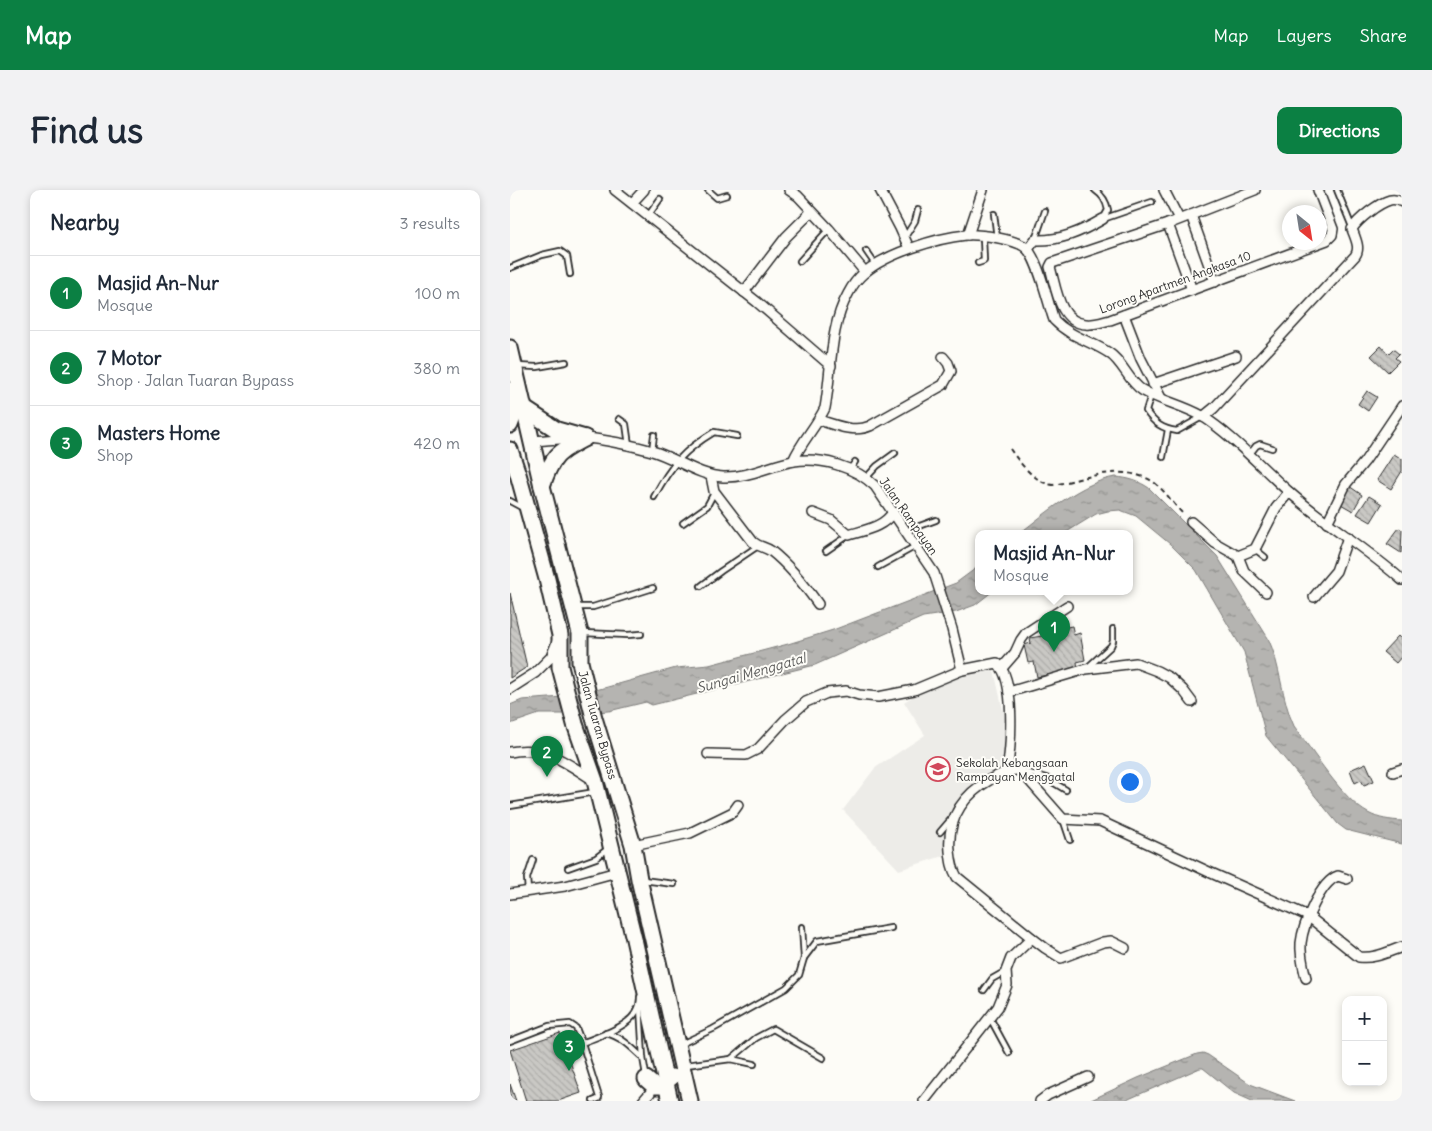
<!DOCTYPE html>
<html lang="en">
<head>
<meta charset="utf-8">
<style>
  body { margin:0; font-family:Delius,sans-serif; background:#f2f2f3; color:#1f2937 }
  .controls { position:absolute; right:15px; bottom:15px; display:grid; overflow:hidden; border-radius:10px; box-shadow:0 2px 8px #0003 }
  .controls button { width:45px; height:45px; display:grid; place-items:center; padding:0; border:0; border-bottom:1px solid #e0e1e3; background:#fff; color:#1f2937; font:25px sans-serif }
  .compass { position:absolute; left:772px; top:15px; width:45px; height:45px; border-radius:50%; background:#fff; box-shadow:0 2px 8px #0003; rotate:150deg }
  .you { position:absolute; left:619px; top:591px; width:18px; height:18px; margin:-12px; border:4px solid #fff; border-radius:50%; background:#1a73e8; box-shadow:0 0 0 8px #1a73e833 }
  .badge { display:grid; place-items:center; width:32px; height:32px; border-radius:50%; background:#0b8043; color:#fff; font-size:16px; font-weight:700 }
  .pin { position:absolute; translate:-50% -41px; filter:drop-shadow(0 1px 2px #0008) }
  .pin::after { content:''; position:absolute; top:26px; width:18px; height:15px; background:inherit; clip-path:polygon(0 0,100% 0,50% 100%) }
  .popup { position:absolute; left:465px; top:340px; width:158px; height:65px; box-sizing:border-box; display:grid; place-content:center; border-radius:10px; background:#fff; filter:drop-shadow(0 1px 4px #0005); font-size:16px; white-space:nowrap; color:#747a83 }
  .popup b { font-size:19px; color:#1f2937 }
  .popup::after { content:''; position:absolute; left:50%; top:100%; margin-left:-10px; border:10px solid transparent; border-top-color:#fff }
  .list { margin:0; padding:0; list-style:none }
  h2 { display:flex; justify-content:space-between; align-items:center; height:65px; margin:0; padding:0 20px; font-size:21px }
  h2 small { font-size:16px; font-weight:400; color:#747a83 }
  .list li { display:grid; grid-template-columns:32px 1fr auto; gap:15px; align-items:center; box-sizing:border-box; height:75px; padding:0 20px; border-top:1px solid #e0e1e3 }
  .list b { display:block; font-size:19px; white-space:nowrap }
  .list p { margin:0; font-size:16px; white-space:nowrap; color:#747a83 }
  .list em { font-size:16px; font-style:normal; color:#747a83 }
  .map { position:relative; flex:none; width:892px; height:911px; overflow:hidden; border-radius:10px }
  header { display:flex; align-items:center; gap:30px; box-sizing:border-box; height:70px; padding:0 25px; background:#0b8043; color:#fff }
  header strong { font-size:24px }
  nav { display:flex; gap:28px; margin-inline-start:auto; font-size:18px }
  .intro { display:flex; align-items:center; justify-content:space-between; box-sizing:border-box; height:120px; padding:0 30px }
  h1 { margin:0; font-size:35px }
  .button { padding:12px 22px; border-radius:10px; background:#0b8043; color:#fff; font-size:18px; font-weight:700 }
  main { display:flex; gap:30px; padding:0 30px }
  aside { flex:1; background:#fff; border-radius:10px; box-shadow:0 2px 8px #0003 }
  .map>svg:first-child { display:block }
</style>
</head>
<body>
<header>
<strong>Map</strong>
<nav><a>Map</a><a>Layers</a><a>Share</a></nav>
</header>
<div class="intro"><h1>Find us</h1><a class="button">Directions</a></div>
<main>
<aside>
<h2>Nearby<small>3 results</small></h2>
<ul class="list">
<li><span class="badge">1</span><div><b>Masjid An-Nur</b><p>Mosque</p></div><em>100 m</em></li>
<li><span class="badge">2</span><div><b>7 Motor</b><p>Shop · Jalan Tuaran Bypass</p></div><em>380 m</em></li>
<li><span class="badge">3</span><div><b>Masters Home</b><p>Shop</p></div><em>420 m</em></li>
</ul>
</aside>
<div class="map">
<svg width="892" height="911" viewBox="0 0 892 911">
  <defs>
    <pattern id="water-ripples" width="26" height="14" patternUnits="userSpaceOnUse" patternTransform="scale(1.25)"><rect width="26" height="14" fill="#b5b4b1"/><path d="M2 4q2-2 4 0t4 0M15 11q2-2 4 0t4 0" fill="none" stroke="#939390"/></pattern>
    <pattern id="building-back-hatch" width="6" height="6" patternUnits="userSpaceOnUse" patternTransform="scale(1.25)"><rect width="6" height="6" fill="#c9c8c4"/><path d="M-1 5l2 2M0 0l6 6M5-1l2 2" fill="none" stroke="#adaca9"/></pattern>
  </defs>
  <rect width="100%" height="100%" fill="#fdfcf7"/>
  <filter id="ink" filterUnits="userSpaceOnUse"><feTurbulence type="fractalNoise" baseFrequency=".02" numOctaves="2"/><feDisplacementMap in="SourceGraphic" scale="10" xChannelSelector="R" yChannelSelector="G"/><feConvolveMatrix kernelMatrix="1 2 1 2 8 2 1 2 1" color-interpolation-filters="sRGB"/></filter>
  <g filter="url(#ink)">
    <path fill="#edece8" d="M483 476 496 533 492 581 466 598 437 639 433 666 389 680 333 620 365 578 415 545 394 512 414 499 447 485Z"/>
    <g fill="url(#water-ripples)" stroke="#7e7d7b">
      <path d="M606 287C618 288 629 291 639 298L707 366 758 448C771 476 771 508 784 536 802 560 833 610 858 623 869 629 880 630 892 631V654L836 640 828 634 756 546 734 462 686 380 660 354 626 326 610 320 598 321 586 324 555 343H510C536 323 573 291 606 287Z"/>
      <path d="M469 376V401H483L465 415 446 422 413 427 305 475 142 515 136 512 99 521 60 524H29L0 534V515L12 510 53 507 94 498 166 478 199 475 278 454 323 440 446 393Z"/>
      <path d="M693 863 698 865 740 894 785 911H742L724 903 693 878H690L614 911H579L628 888 687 864Z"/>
    </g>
    <g fill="url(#building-back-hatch)" stroke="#2b2b2b">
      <path d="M871 156 878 164 883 159 889 164 885 168 889 171 878 182 861 166Z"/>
      <path d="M857 201 867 207 858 221 848 214Z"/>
      <path d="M884 264 892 269V281L881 299 867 290Z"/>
      <path d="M839 296 852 305 843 321 829 313Z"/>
      <path d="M859 306 872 314 861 332 847 324Z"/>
      <path d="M889 338 892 340 891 363 877 354Z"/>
      <path d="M0 403 17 477 0 488Z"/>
      <path d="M562 436 564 445 570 443 575 470 567 472 568 479 527 487 524 472 518 473 514 455 521 453 520 448 532 446 531 442Z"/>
      <path d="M888 446 892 450V466L886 473 873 462Z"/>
      <path d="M856 573 864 591 854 595 851 590 845 593 840 580Z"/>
      <path d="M50 843 71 903 48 911H16L0 860Z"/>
      <path d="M0 894 6 911H0Z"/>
    </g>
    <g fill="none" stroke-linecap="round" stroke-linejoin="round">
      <defs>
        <g id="service">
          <path d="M198 0 207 8 217 5"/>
          <path d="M585 0C592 5 596 10 598 20L593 29"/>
          <path d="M827 0 842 37"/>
          <path d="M484 24 487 48"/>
          <path d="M138 26 150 9"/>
          <path d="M593 29 642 12"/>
          <path d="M395 47 405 31 408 20"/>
          <path d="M525 50 535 21"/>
          <path d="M356 61 365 74"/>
          <path d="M290 71 319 39"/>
          <path d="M468 73 474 71 473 47"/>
          <path d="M0 78 32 65 50 61 57 66 60 84"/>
          <path d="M6 176 27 177 56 172"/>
          <path d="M641 205 636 221C644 233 652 239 667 241L692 227"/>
          <path d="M109 229 116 234 119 255"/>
          <path d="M142 261 144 245"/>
          <path d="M739 265 746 256 750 254 762 258"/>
          <path d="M653 267 658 240"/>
          <path d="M340 279 345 272"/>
          <path d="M356 288 367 276 385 263"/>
          <path d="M144 307C161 275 174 260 204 242L227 246"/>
          <path d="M0 311 13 318"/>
          <path d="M173 333 197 316 204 303"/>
          <path d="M396 341 426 330"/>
          <path d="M745 359 755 367"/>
          <path d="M316 361 339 345"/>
          <path d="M368 377 406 356"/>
          <path d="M191 396 211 381 248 356"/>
          <path d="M65 417H83L143 398"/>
          <path d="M74 443 118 445 131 444"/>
          <path d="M577 478 601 456 603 451V439"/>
          <path d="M512 581 536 588 556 600"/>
          <path d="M0 616 85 602"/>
          <path d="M553 629 560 650"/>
          <path d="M430 642 442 628"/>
          <path d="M58 678 86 668 99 658"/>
          <path d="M133 690 164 694"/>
          <path d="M18 701 17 688 23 670"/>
          <path d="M292 737 294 768"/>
          <path d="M474 800 482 789 496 781"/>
          <path d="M130 816 133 868 136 885"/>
          <path d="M480 828 499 863"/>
          <path d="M96 843C112 847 121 857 133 868"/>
          <path d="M0 851 39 836 60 834 66 838 72 853"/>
          <path d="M171 854 203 839 276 798 289 785 294 768 307 751 381 738"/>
          <path d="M221 869 246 848 263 839 313 868"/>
          <path d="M176 875 221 869 244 874"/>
          <path d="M83 911 88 909 89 907 72 853C93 844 131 835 130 807"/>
        </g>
        <g id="minor">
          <path d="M105 0 247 112 321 176"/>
          <path d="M279 0 288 6 319 39 355 82"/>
          <path d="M370 0 390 38 399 58"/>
          <path d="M654 0 669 29"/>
          <path d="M745 0 658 34 542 73 540 77C546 97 549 133 576 134 584 135 592 132 600 130L817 50 822 45 823 39 808 0"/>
          <path d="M122 13 134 0"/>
          <path d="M681 25 705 92"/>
          <path d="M658 34 682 100"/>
          <path d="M458 45 473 0"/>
          <path d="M518 59 525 50C550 51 571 42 593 29"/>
          <path d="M234 102 276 47 301 22"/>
          <path d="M614 125 631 169 651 208"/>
          <path d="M643 194 726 166"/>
          <path d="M693 227 704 218 845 66C851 58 845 48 842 39 848 29 869 13 880 10 884 9 888 10 892 12"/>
          <path d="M309 230C325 235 344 243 360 236L433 195 441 181 438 173 433 167"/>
          <path d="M22 251C39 250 58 248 75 248 92 249 126 256 142 261 166 268 189 286 213 287 238 288 260 275 284 271 312 267 345 277 365 296L424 383 442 439 452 480"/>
          <path d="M283 271C291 252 306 237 315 218 322 180 319 138 338 104 342 96 348 88 354 83 377 63 427 48 456 45 470 44 504 49 515 57 528 66 538 114 544 130 560 147 581 151 599 163 613 172 618 191 632 200 651 211 673 215 692 226 722 245 751 277 778 301 814 333 856 358 892 390"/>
          <path d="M201 286 204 301 243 352C249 357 255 357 261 361 280 376 294 394 308 414"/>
          <path d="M303 323 321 330 339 345C355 340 374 337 383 322"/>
          <path d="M681 332 705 353 728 366 745 359 766 318 779 302"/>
          <path d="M817 333 836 294 855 271 892 216"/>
          <path d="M728 366 734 381 756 402"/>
          <path d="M804 407 826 381 838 347"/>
          <path d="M492 478 505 463 511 450 516 443 557 416"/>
          <path d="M0 499 25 483 41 467 47 452"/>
          <path d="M499 502 576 479 626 473 647 481 660 488 673 500 682 512"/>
          <path d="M0 562C36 555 56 573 85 591"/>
          <path d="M198 564 236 565 248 559 275 530 296 512 317 503 336 501 349 505 368 507 404 500 452 480 487 473C506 489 501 557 497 581"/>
          <path d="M883 582 892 579"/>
          <path d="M123 655 180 643 223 622 228 615"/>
          <path d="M0 704 55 696 107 682"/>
          <path d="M522 748 535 758 551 768 593 752 601 751 615 758"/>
          <path d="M796 788C793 776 790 765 791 753 793 735 810 692 828 686L837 689"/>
          <path d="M133 911 140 903"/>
          <path d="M414 911 488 817 497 795 496 781 501 768 522 748 447 687C442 679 441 671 440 661 437 628 453 605 481 589 491 584 499 579 510 580L553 629 590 631 699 682 798 726 849 767C865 769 877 762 892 757"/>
          <path d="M530 911 538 905 578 887"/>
        </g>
        <g id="trunk">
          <path d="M0 158 32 296 70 443V472L84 528 123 655 129 689 180 911"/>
          <path d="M15 219 47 240 75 248"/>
          <path d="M0 235C6 222 3 213 0 200"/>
          <path d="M0 260 8 284 37 389 50 445V477L65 534 85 591 124 749 160 911"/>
          <path d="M32 296C42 266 48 262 75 248"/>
          <path d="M136 889 144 896H151L162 887"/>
        </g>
      </defs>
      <use href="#service" stroke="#2b2b2b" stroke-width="8"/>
      <use href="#minor" stroke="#2b2b2b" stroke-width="12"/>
      <use href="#trunk" stroke="#2b2b2b" stroke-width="19"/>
      <path stroke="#2b2b2b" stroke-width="2" stroke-dasharray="5 4" stroke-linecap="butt" d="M500 259C510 273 525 293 543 295 575 289 610 273 642 291 654 299 664 315 674 325"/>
      <use href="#service" stroke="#fdfcf7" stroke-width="4.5"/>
      <use href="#minor" stroke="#fdfcf7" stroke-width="9"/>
      <use href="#trunk" stroke="#fdfcf7" stroke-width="15"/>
    </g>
  </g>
  <defs>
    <symbol id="school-ring" viewBox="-11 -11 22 22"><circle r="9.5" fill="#fdfcf7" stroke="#d1495b" stroke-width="1.5"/><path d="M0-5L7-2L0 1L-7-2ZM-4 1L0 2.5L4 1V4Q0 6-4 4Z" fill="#d1495b"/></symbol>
  </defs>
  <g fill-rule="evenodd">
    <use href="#school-ring" x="414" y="565" width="28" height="28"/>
  </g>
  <g text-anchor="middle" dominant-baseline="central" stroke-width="4" stroke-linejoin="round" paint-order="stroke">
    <g font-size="12" fill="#2b2b2b" stroke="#fdfcf7">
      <text transform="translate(665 92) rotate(-20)">Lorong Apartmen Angkasa 10</text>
      <text transform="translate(399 326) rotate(55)">Jalan Rampayan</text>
      <text transform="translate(88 535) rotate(74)">Jalan Tuaran Bypass</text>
    </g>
    <g font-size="12" fill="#2b2b2b" stroke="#fdfcf7" text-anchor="start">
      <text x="446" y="572">Sekolah Kebangsaan<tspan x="446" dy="14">Rampayan Menggatal</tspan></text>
    </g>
    <g font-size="14" font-style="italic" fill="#5b5b5a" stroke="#fdfcf7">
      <text transform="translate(241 483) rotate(-16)">Sungai Menggatal</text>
    </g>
  </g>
</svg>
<div class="controls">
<button>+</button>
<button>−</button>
</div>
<svg class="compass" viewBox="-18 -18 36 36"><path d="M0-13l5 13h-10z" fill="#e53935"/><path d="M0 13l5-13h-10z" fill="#747a83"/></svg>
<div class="you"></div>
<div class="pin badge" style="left:544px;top:462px">1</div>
<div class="popup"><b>Masjid An-Nur</b>Mosque</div>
<div class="pin badge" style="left:37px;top:587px">2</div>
<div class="pin badge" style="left:59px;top:881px">3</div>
</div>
</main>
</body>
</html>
